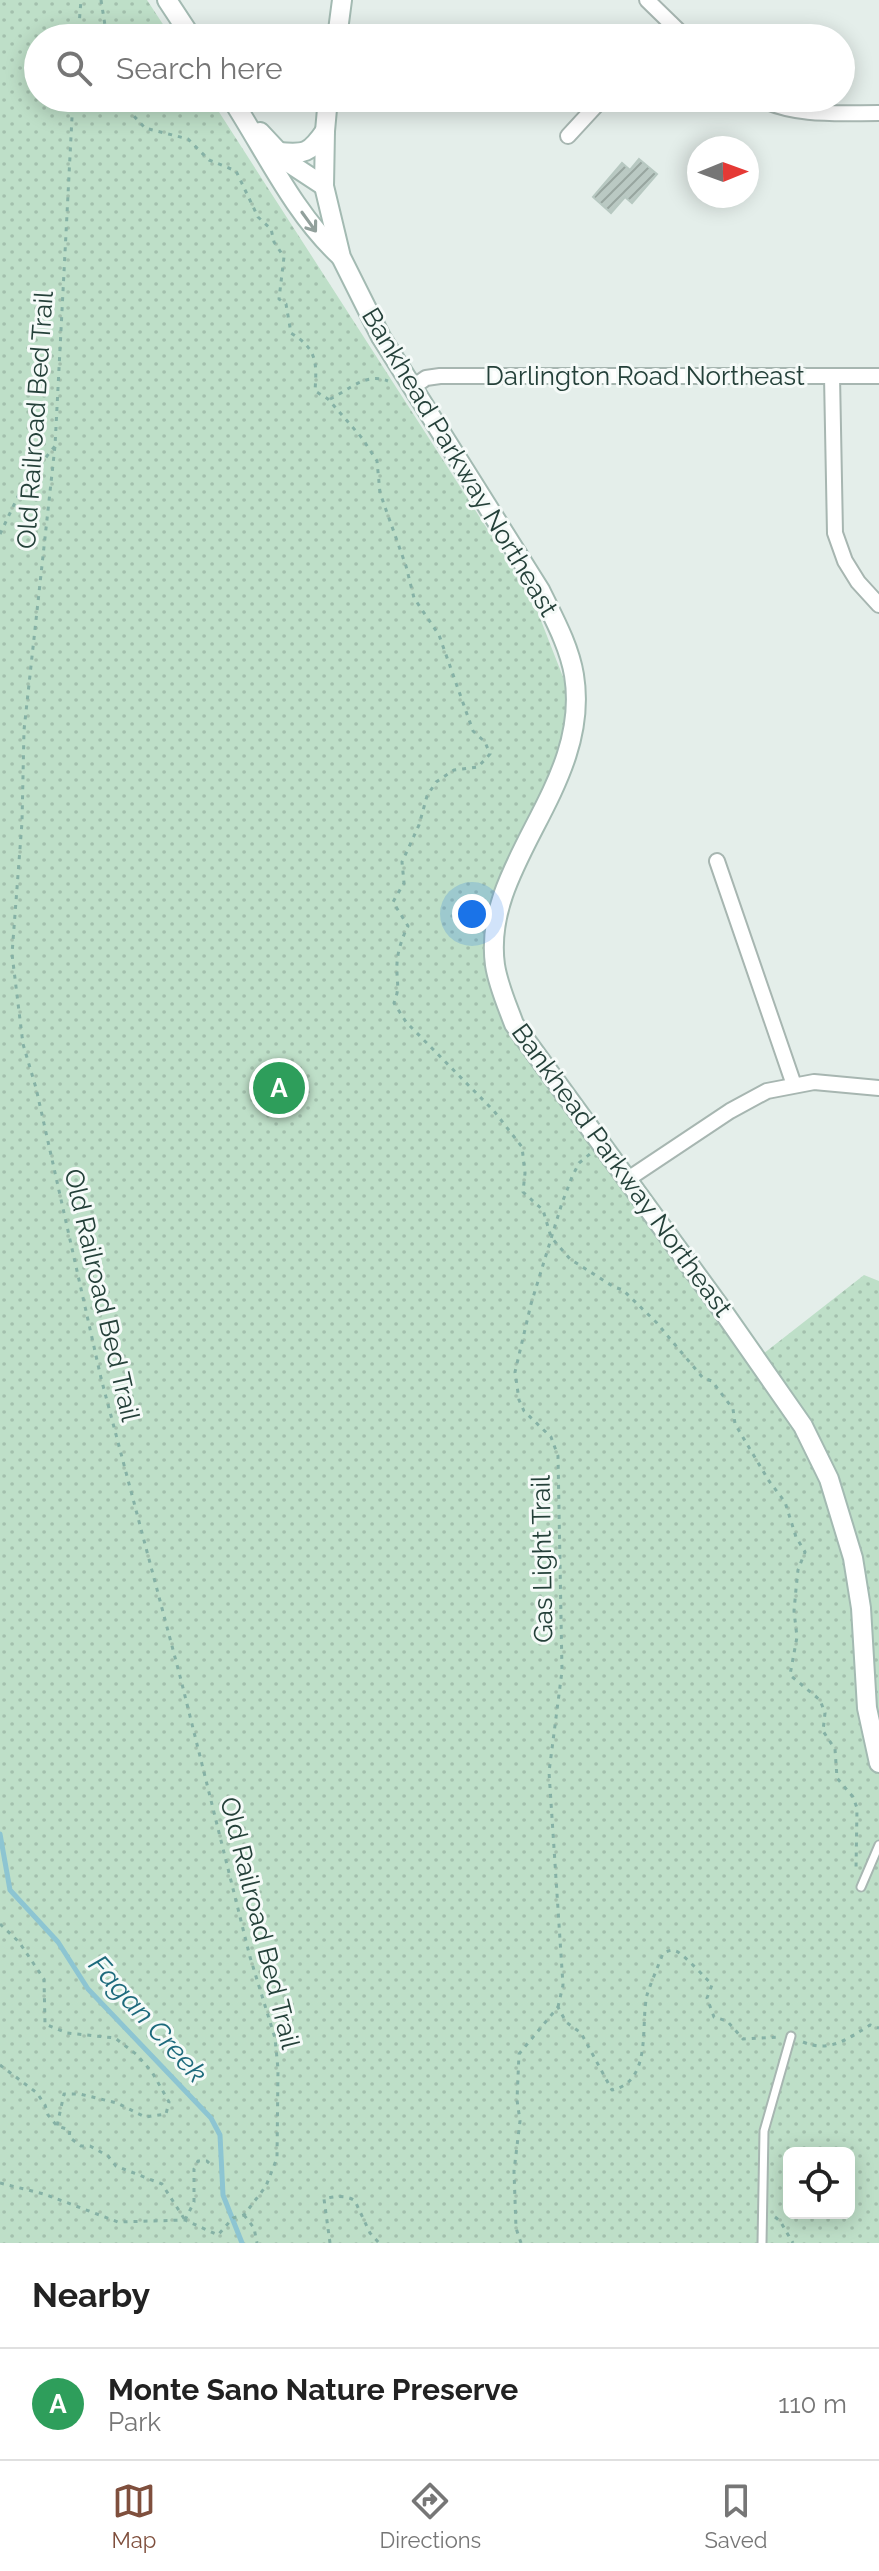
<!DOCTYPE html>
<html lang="en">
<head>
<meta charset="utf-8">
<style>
  body { margin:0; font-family:Raleway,sans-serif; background:#f2f2f2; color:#222 }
  .controls { position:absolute; right:24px; bottom:24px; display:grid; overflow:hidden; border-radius:12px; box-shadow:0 4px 20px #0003 }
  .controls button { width:72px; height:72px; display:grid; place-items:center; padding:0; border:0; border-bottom:2px solid #e0e0e0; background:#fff; color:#222; font:40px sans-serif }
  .compass { position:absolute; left:687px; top:136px; width:72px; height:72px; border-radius:50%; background:#fff; box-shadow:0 4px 20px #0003; rotate:89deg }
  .you { position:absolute; left:472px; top:914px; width:28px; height:28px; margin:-20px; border:6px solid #fff; border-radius:50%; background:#1a73e8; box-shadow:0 0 0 12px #1a73e833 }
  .badge { display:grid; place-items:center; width:52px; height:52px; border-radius:50%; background:#7f4f3d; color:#fff; font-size:26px; font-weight:700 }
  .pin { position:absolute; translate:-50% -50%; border:4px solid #fff; box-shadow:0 2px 8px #0006 }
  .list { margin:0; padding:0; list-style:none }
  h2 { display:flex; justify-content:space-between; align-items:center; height:104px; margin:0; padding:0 32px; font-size:34px }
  h2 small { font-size:26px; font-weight:400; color:#767676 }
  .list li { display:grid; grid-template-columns:52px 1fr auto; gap:24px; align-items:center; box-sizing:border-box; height:112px; padding:0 32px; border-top:2px solid #e0e0e0 }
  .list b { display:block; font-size:30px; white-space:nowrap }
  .list p { margin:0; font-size:26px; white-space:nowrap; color:#767676 }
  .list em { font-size:26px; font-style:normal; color:#767676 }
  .icon { flex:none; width:44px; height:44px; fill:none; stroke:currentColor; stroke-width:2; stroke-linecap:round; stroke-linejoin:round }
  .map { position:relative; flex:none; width:879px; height:2243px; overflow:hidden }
  .search { position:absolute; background:#fff; box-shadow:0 4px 20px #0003; left:24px; right:24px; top:24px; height:88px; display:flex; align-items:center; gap:20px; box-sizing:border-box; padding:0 28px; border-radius:44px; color:#767676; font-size:30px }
  .sheet { height:216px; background:#fff }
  nav { display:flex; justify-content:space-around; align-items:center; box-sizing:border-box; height:112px; border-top:2px solid #e0e0e0; background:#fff; font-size:22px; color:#767676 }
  nav a { display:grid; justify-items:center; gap:4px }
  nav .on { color:#7f4f3d }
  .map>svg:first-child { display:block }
</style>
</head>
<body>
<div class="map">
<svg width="879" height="2243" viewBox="0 0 879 2243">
  <defs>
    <pattern id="park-dots" width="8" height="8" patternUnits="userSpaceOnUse" patternTransform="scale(2)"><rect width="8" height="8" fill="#bedfc8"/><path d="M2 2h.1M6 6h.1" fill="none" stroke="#a3c0ad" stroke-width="1.8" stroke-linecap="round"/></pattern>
    <pattern id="building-hatch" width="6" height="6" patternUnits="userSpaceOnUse" patternTransform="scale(2)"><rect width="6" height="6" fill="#bac9c3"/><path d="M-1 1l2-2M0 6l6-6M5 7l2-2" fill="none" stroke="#97a59f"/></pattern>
  </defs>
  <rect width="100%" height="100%" fill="#e4eeea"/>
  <path fill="url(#park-dots)" fill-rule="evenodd" d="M0 0H147L172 38H38V98H210L533 600 570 695 568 739 494 916 502 1003 754 1361 864 1275 879 1281V2243H0ZM789 2153H849V2213H789Z"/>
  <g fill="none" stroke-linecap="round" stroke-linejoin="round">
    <path stroke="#8dc5d2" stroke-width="5" d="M0 1834 10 1890 58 1942 88 1989 211 2118 220 2135 223 2195 242 2243"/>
  </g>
  <path fill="url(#building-hatch)" stroke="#b7c8c1" stroke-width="2" d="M639 159 657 174 632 203 625 197 611 213 593 197 622 163 630 170Z"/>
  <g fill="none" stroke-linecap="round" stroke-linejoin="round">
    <defs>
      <g id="lane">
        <path d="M861 1887 879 1845"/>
        <path d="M762 2243 764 2131 791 2036"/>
      </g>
      <g id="street">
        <path d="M647 0 686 38"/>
        <path d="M658 38 671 24"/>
        <path d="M758 98C796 117 838 113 879 113"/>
        <path d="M568 136 603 98"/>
        <path d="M832 376 835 533 845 561 858 582 879 605"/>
        <path d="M413 387 426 378 440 376H879"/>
        <path d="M717 861 794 1085"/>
        <path d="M628 1179 730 1111 767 1091 814 1082 879 1088"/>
      </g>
      <g id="secondary">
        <path d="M167 0 192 38"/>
        <path d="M337 38 342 0"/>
        <path d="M231 98C266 152 293 212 340 256"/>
        <path d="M328 98 325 131 324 186 341 257 381 337 540 590C553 617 569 645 574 675 592 786 481 864 495 965 498 985 507 1005 514 1024L720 1307 803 1426 829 1479 853 1558 861 1608 867 1708 879 1763"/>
        <path d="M260 132 289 163 324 186"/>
        <path d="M279 152C305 154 309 154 325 131"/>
      </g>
    </defs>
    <use href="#lane" stroke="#a7b6b1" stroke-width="11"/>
    <use href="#street" stroke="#a7b6b1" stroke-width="18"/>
    <use href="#secondary" stroke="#a3bab2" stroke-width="22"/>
    <g stroke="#85b1a5" stroke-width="3" stroke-dasharray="4 6" stroke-linecap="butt">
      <path d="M101 0 107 38"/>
      <path d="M78 38 81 0"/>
      <path d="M126 98 133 115 145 128 188 139 209 160 236 171 258 217 271 229 274 242 284 257 279 299 286 304 291 333C317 349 317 362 315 391L328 399 362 438 377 461 380 493 406 566 414 598 439 635 473 731 485 742 490 754 478 767 454 770 436 782 427 796 419 825 402 862 404 883 393 902 408 926C401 940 396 956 397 971 397 987 400 986 394 1003L406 1022 494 1111 522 1147 525 1173 523 1192 543 1210 551 1237 570 1259 614 1287 623 1290 656 1322 703 1378 712 1381 733 1409 735 1424 769 1481 785 1502 796 1537 805 1552 798 1570 796 1589 794 1611 797 1637 790 1675 820 1700 825 1713 823 1731 835 1749 837 1778 853 1797 857 1808 856 1870"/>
      <path d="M330 399C349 390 366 372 388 381"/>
      <path d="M0 534 23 486 55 446"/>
      <path d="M0 1924 19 1942 44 1979 45 2024 67 2033 115 2038 136 2054 152 2072 169 2102 166 2114 145 2117 117 2103 80 2094H64L57 2126"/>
      <path d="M558 2007 563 1985 549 1772 562 1671 558 1456 551 1437 524 1411 519 1400 515 1372 531 1304 562 1203 572 1177 579 1163 590 1154"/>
      <path d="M803 2042C829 2053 848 2039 870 2025L879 2028"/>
      <path d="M0 2065 37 2093 45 2105 48 2115 57 2126 70 2130 69 2137 81 2146H90L108 2156 116 2166 162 2184 185 2220"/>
      <path d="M0 2183 44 2194 118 2222 185 2220 218 2235 233 2218 244 2215 266 2186 277 2158 278 2069 275 2038 250 1957 181 1680 101 1378 36 1088 23 1044 12 954 22 822 24 730 55 446 73 98"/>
      <path d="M244 2215 254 2228 257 2243"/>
      <path d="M775 2217 780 2221 793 2243"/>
      <path d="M185 2220 194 2202V2169L198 2161H207L211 2165"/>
      <path d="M330 2243 324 2199C333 2196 348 2195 355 2201L370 2233 379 2243"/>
      <path d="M521 2243 516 2228 514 2171 520 2121 517 2100 519 2054 558 2007 566 2022 581 2033 612 2090C653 2081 640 2025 647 1995 651 1982 658 1967 663 1953 669 1951 671 1949 676 1951 682 1953 707 1979 712 1985L707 1998 714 2017 727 2021 743 2039 780 2037"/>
    </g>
    <use href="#lane" stroke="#fff" stroke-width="7"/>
    <use href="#street" stroke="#fff" stroke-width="14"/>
    <use href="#secondary" stroke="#fff" stroke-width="18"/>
  </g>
  <defs><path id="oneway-shaft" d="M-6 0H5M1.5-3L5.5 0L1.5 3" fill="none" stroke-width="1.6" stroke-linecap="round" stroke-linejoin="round" transform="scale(2)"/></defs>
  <use stroke="#92a09c" href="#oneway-shaft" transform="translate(309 222) rotate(54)"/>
  <g text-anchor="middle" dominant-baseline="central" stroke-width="6" stroke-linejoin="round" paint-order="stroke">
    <g font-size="26" fill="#244039" stroke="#f5faf8">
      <text x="645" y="376">Darlington Road Northeast</text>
      <text transform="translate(35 420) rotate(-86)">Old Railroad Bed Trail</text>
      <text transform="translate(460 462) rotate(59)">Bankhead Parkway Northeast</text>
      <text transform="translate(622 1170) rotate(54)">Bankhead Parkway Northeast</text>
      <text transform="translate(102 1295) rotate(77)">Old Railroad Bed Trail</text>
      <text transform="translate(542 1559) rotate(-91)">Gas Light Trail</text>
      <text transform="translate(260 1923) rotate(76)">Old Railroad Bed Trail</text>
    </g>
    <g font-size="28" font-style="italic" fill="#1d6a7c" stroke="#f5faf8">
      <text transform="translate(148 2019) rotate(48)">Fagan Creek</text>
    </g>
  </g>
</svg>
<div class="controls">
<button><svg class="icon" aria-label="locate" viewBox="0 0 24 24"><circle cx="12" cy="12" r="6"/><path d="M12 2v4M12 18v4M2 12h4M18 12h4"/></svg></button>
</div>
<svg class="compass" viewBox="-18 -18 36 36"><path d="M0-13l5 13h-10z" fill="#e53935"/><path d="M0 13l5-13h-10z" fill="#767676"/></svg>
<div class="you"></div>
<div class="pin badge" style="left:279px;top:1088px;background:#2e9e5b">A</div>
<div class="search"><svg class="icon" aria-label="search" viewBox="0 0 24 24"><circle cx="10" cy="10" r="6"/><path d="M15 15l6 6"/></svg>Search here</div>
</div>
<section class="sheet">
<h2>Nearby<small></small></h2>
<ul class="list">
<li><span class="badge" style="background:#2e9e5b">A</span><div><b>Monte Sano Nature Preserve</b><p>Park</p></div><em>110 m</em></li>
</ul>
</section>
<nav>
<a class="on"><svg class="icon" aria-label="map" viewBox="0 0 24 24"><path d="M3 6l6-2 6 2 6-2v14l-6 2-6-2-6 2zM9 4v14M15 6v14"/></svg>Map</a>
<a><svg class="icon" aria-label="directions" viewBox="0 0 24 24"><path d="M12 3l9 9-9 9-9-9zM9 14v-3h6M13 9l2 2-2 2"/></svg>Directions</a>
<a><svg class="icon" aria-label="saved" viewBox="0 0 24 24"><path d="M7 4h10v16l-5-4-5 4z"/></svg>Saved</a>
</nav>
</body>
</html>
